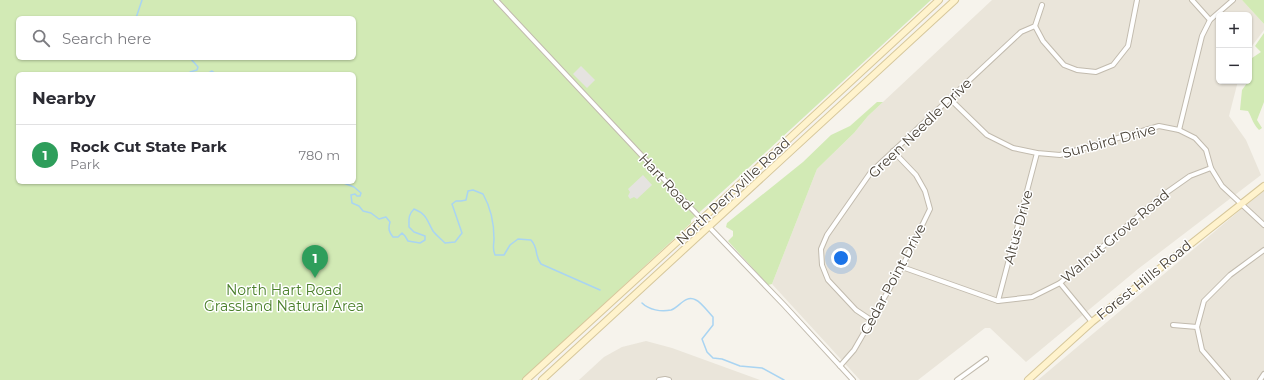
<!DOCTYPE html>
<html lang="en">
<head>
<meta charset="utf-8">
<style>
  body { margin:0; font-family:Montserrat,sans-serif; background:#f7f7f7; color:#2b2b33 }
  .controls { position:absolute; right:12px; top:12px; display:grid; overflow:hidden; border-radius:6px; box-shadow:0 1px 3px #0004 }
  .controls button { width:36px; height:36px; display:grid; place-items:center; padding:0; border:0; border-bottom:1px solid #e1e1e2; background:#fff; color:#2b2b33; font:20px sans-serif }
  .you { position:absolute; left:841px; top:258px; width:14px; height:14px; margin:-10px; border:3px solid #fff; border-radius:50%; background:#1a73e8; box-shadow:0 0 0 6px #1a73e833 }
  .badge { display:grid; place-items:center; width:26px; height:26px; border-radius:50%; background:#fc3f1d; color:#fff; font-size:13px; font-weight:700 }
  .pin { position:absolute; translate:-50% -33px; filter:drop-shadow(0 1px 2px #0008) }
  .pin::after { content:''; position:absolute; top:21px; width:14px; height:12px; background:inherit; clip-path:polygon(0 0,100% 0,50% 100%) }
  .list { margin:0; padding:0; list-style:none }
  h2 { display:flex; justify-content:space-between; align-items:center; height:52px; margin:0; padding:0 16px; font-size:17px }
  h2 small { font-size:13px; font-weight:400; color:#7c7c81 }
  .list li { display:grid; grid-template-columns:26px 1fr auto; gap:12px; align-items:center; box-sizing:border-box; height:60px; padding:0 16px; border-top:1px solid #e1e1e2 }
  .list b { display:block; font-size:15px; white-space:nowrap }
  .list p { margin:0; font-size:13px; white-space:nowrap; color:#7c7c81 }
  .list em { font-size:13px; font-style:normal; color:#7c7c81 }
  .icon { flex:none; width:22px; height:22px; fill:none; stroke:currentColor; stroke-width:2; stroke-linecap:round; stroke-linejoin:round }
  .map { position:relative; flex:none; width:1264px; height:380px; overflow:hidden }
  .search { position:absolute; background:#fff; box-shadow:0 1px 3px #0004; left:16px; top:16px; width:340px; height:44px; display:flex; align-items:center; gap:10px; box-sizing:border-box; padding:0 14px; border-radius:6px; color:#7c7c81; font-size:15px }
  .panel { position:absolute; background:#fff; box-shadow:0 1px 3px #0004; left:16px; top:72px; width:340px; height:112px; border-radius:6px }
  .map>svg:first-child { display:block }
</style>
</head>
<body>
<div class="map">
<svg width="1264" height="380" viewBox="0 0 1264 380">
  <rect width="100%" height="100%" fill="#f6f3ec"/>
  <g fill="#eae5da">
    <path d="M992 0H1242L1264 24V30L1249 50V15H1219V81H1238L1229 116 1246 140 1261 175 1138 269 1026 362 990 328H985L918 380H860L772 284 817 169 854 133 868 116Z"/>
    <path d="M1264 190V380H1038Z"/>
    <path d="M646 341 672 348 760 380H579L604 357 622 347Z"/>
  </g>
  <g fill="#d2eab5" fill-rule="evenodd">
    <path d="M0 0H931L766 152 691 220V223L522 380H0ZM18 18H354V58H18ZM18 74H354V182H18Z"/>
    <path d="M1242 0H1264V24Z"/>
    <path d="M1264 33V102L1257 120 1262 128 1259 130C1253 124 1252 118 1248 111L1240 110 1242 90 1250 79 1249 60 1261 52 1255 46Z"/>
    <path d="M877 102H883L868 116 854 133 817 169 772 284 768 285 728 241 733 236V231L726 227 727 223 803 162 831 135 850 126Z"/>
  </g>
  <g fill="#e5e3e0">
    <path d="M581 66 595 80 587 88 573 74Z"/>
    <path d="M643 175 652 185 637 199 634 197 630 199 628 196 630 192 628 189Z"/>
  </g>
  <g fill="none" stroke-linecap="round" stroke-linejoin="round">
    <g stroke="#a9d4f2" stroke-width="1.5">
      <path d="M136 18 142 0"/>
      <path d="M189 74 190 72 197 70 198 67 191 59 192 58"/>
      <path d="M207 74 212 71 216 74"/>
      <path d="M341 182 354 187 361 193 360 196H357L355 194 351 195 352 203 359 206 363 211 371 213 379 219 386 217 390 222C388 229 389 232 393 237H398L402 233 405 236 408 241 420 243 425 240V236L414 232 409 227C409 219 408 215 414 209 427 214 427 221 433 231 436 235 441 239 445 243L455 242 462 233 452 204 456 201H461L466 200 468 191 473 190 483 194C491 208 494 223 494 239 494 245 492 248 495 255H504L510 245 518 239 531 240C539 249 534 255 541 264L600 290"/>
      <path d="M642 303C649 310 661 312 671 310 679 308 685 294 696 300 701 302 709 313 713 317V325L702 339 707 352 713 358 722 359 740 366 762 368 784 380"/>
    </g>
    <defs>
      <g id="street">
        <path d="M496 0 690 207 784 305 853 380"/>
        <path d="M1192 0 1210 20"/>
        <path d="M1035 26 1043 41 1064 65 1077 70 1096 72 1113 65 1128 46 1137 0"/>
        <path d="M950 99 987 135 1013 148 1037 153 1060 155 1159 126 1179 130 1195 138 1206 150 1211 168 1222 186 1264 225"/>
        <path d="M1179 130 1202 36 1210 20 1233 0"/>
        <path d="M902 267 998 301 1032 297 1060 283 1163 195 1190 176 1211 168"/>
        <path d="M1060 283 1092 322"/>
        <path d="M998 301 1037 153"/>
        <path d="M871 320 856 310 828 280 822 265 821 249 827 235 871 172 1021 32 1035 26 1042 5"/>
        <path d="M1173 325 1197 327"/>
        <path d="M840 366 854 350 902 267 930 209 925 191 916 175 893 151"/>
        <path d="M659 380 665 379 669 380"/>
        <path d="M957 380 986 359"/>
        <path d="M1228 380 1202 350 1197 327 1204 301 1230 275 1264 250"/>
        <path d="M1260 380 1264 374"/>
      </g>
      <g id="secondary">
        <path d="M526 380 701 220 939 0"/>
        <path d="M542 380 955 0"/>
        <path d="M1028 380 1092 322 1264 186"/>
      </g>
    </defs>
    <use href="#street" stroke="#c2bbae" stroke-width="6"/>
    <use href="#secondary" stroke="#d6c79b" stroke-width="8"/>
    <use href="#street" stroke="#fff" stroke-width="4"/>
    <use href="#secondary" stroke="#fff3cd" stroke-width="6"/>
  </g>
  <g text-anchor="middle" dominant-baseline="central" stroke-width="3" stroke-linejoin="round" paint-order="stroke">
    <g font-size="14" fill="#4b4439" stroke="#fff">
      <text transform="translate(920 128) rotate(-44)">Green Needle Drive</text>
      <text transform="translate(1109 141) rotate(-15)">Sunbird Drive</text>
      <text transform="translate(666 182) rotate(47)">Hart Road</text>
      <text transform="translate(733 191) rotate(-43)">North Perryville Road</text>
      <text transform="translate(1018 227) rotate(-75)">Altus Drive</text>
      <text transform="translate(1115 236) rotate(-40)">Walnut Grove Road</text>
      <text transform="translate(893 279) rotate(-62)">Cedar Point Drive</text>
      <text transform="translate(1144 280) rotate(-39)">Forest Hills Road</text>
    </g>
    <g font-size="14" fill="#4a7f2a" stroke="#fff">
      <text x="284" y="290">North Hart Road<tspan x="284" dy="16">Grassland Natural Area</tspan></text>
    </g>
  </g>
</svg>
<div class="controls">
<button>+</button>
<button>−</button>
</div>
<div class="you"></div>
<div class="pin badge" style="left:315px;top:278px;background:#2e9e5b">1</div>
<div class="search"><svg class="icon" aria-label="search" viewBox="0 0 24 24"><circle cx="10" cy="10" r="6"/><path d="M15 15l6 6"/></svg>Search here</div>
<section class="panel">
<h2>Nearby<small></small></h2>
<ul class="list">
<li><span class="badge" style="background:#2e9e5b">1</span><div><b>Rock Cut State Park</b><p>Park</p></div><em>780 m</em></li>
</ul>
</section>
</div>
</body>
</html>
